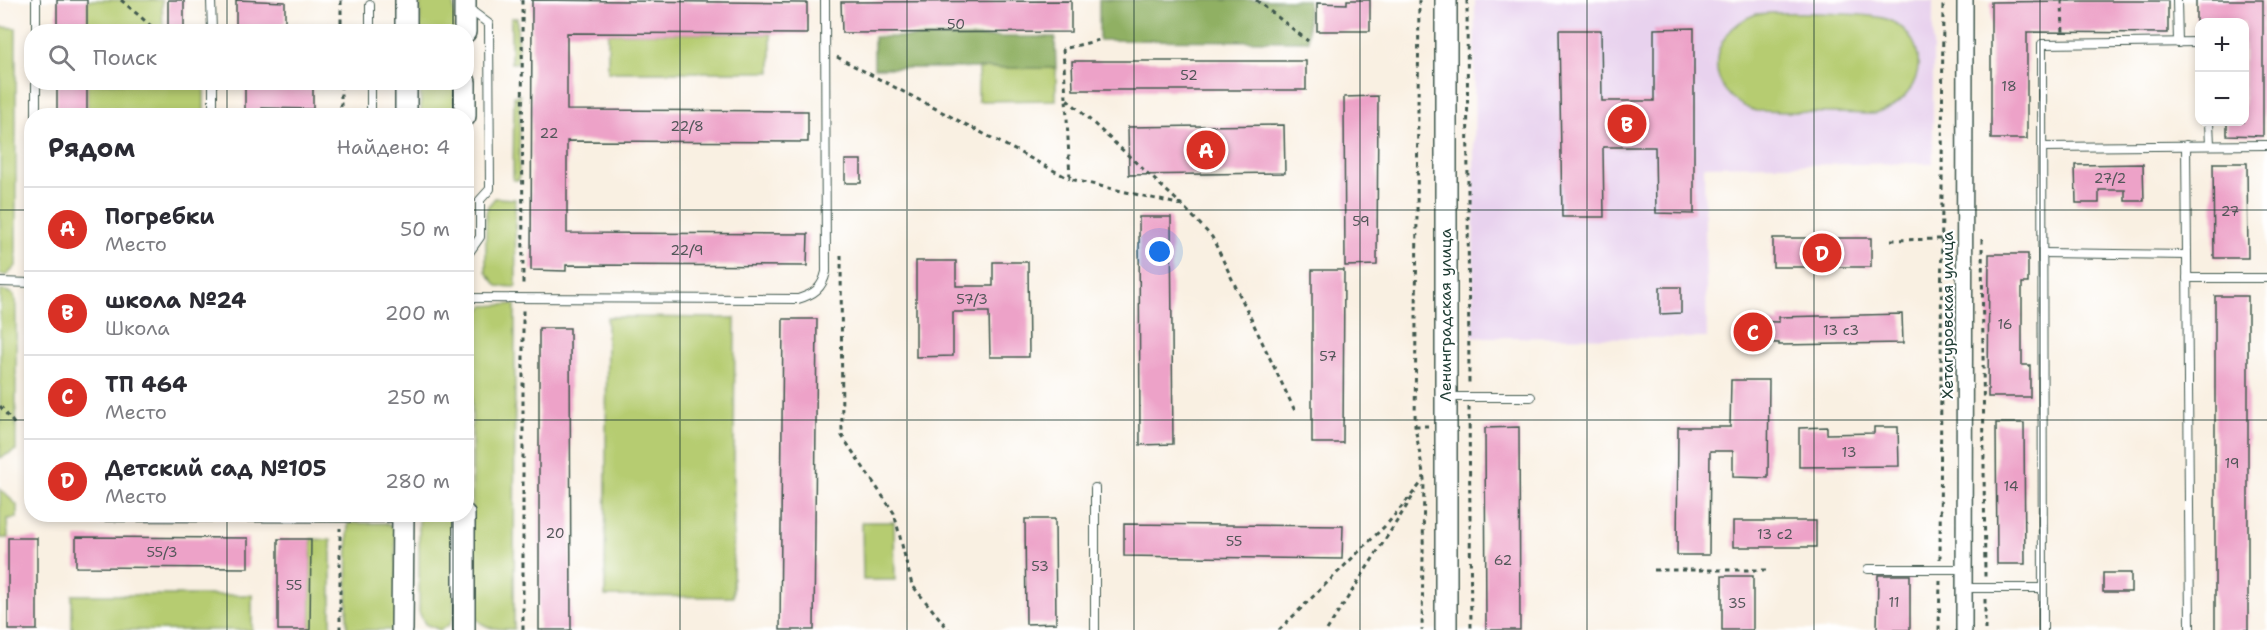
<!DOCTYPE html>
<html lang="ru">
<head>
<meta charset="utf-8">
<style>
  body { margin:0; font-family:"Shantell Sans",sans-serif; background:#f2f2f3; color:#2b2b33 }
  .controls { position:absolute; right:18px; top:18px; display:grid; overflow:hidden; border-radius:12px; box-shadow:0 3px 9px #0003 }
  .controls button { width:54px; height:54px; display:grid; place-items:center; padding:0; border:0; border-bottom:2px solid #e1e1e2; background:#fff; color:#2b2b33; font:30px sans-serif }
  .you { position:absolute; left:1160px; top:252px; width:21px; height:21px; margin:-15px; border:4px solid #fff; border-radius:50%; background:#1a73e8; box-shadow:0 0 0 9px #1a73e833 }
  .badge { display:grid; place-items:center; width:39px; height:39px; border-radius:50%; background:#d93025; color:#fff; font-size:20px; font-weight:700 }
  .pin { position:absolute; translate:-50% -50%; border:3px solid #fff; box-shadow:0 2px 6px #0006 }
  .list { margin:0; padding:0; list-style:none }
  h2 { display:flex; justify-content:space-between; align-items:center; height:78px; margin:0; padding:0 24px; font-size:26px }
  h2 small { font-size:20px; font-weight:400; color:#7c7c81 }
  .list li { display:grid; grid-template-columns:39px 1fr auto; gap:18px; align-items:center; box-sizing:border-box; height:84px; padding:0 24px; border-top:2px solid #e1e1e2 }
  .list b { display:block; font-size:22px; white-space:nowrap }
  .list p { margin:0; font-size:20px; white-space:nowrap; color:#7c7c81 }
  .list em { font-size:20px; font-style:normal; color:#7c7c81 }
  .icon { flex:none; width:33px; height:33px; fill:none; stroke:currentColor; stroke-width:2; stroke-linecap:round; stroke-linejoin:round }
  .map { position:relative; flex:none; width:2267px; height:630px; overflow:hidden }
  .search { position:absolute; background:#fff; box-shadow:0 3px 9px #0003; left:24px; top:24px; width:450px; height:66px; display:flex; align-items:center; gap:15px; box-sizing:border-box; padding:0 21px; border-radius:24px; color:#7c7c81; font-size:22px }
  .panel { position:absolute; background:#fff; box-shadow:0 3px 9px #0003; left:24px; top:108px; width:450px; height:414px; border-radius:24px }
  .map>svg:first-child { display:block }
</style>
</head>
<body>
<div class="map">
<svg width="2267" height="630" viewBox="0 0 2267 630">
  <rect width="100%" height="100%" fill="#fff"/>
  <filter id="ink" filterUnits="userSpaceOnUse"><feTurbulence type="fractalNoise" baseFrequency=".0167" numOctaves="2"/><feDisplacementMap in="SourceGraphic" scale="12" xChannelSelector="R" yChannelSelector="G"/><feConvolveMatrix kernelMatrix="1 2 1 2 8 2 1 2 1" color-interpolation-filters="sRGB"/></filter>
  <filter id="wash" filterUnits="userSpaceOnUse"><feTurbulence type="fractalNoise" baseFrequency=".008" numOctaves="4" result="noise"/><feDisplacementMap in="SourceGraphic" scale="24" xChannelSelector="R" yChannelSelector="G"/><feGaussianBlur stdDeviation="1.35" result="paint"/><feColorMatrix in="noise" values="0 0 0 0 0 0 0 0 0 0 0 0 0 0 0 0 0 1.4 0 .05"/><feComposite in="paint" operator="in"/></filter>
  <g filter="url(#wash)">
    <rect width="100%" height="100%" fill="#f9f0e2"/>
    <path fill="#e8d2ee" d="M1475 0 1933 1V163L1704 166 1707 338 1473 337Z"/>
    <g fill="#b6cc71" stroke="#6a8452" stroke-width="1.5">
      <path d="M87 0H162L163 31H87Z"/>
      <rect x="420" y="0" width="34" height="31"/>
      <path d="M1756 14C1778 12 1872 12 1889 20 1936 41 1923 103 1874 114L1756 111C1702 94 1705 33 1756 14Z"/>
      <path d="M511 18H517L518 63H511Z"/>
      <path d="M0 27 16 28V266L7 275H0Z"/>
      <path d="M608 33 771 34V72H608Z"/>
      <path d="M978 68H1056V100L978 101Z"/>
      <path d="M87 83H204V115L87 116Z"/>
      <path d="M420 83H454V115H421Z"/>
      <path d="M520 95 519 180H513L514 96Z"/>
      <path d="M495 198 515 199 516 287 497 286 486 272V213L488 206Z"/>
      <path d="M0 291H6L14 295 16 305V450L0 458Z"/>
      <path d="M515 304 514 629C496 629 481 630 472 612V328L474 318 484 306Z"/>
      <path d="M607 317 735 318 733 597 605 596Z"/>
      <path d="M0 489 17 505V518L7 519 8 538H0Z"/>
      <path d="M419 515H454V616L449 625 440 630 425 624 419 612Z"/>
      <path d="M862 522H894L895 580H863Z"/>
      <path d="M348 523H385L395 528 399 630H347Z"/>
      <path d="M311 539 331 540V630H310Z"/>
      <rect x="72" y="595" width="180" height="35"/>
    </g>
    <g fill="#90b063" stroke="#58764c" stroke-width="1.5">
      <path d="M1099 0H1308V41L1099 40Z"/>
      <path d="M874 37H1055L1056 68H874Z"/>
    </g>
    <g id="blocks">
      <g fill="#eda2c8">
        <rect x="57" y="0" width="30" height="32"/>
        <rect x="168" y="0" width="16" height="31"/>
        <path d="M236 0 285 2V23H282V32H236Z"/>
        <path d="M532 0 807 3V34L567 33V110L808 111V142L567 141V233L808 234 807 266 566 265V271L531 270Z"/>
        <path d="M1347 0H1370V31H1317V3L1347 4Z"/>
        <path d="M2196 0H2263V136L2227 135V122H2244V22H2196Z"/>
        <path d="M1071 1V32L842 33 841 2Z"/>
        <path d="M2073 1H2168V33L2027 32V139H1991V2Z"/>
        <path d="M1694 28V214L1656 213 1655 147H1603L1604 217H1562L1559 30H1601L1602 101H1654V29Z"/>
        <path d="M1072 61H1306V90H1073Z"/>
        <rect x="57" y="82" width="30" height="34"/>
        <path d="M252 82H313V109L262 108V116H245V87H252Z"/>
        <path d="M1378 96 1377 265 1345 266 1344 97Z"/>
        <path d="M1284 125 1285 173 1129 175 1128 127Z"/>
        <rect x="845" y="160" width="16" height="23"/>
        <path d="M2213 163H2247L2248 258H2214Z"/>
        <path d="M2143 164 2144 201H2125V190H2099V203H2076L2075 165Z"/>
        <path d="M1139 217H1171L1173 444 1140 445Z"/>
        <rect x="1773" y="238" width="98" height="29"/>
        <path d="M1989 254H2028V283H2022V365H2030V397H1988Z"/>
        <path d="M916 261H956V286H993V262H1028L1029 357H990L989 312H953V356L916 357Z"/>
        <path d="M1312 270H1344L1343 443H1312Z"/>
        <path d="M1660 287H1681V313L1660 314Z"/>
        <rect x="2215" y="296" width="33" height="334"/>
        <path d="M1902 314 1903 343 1779 345V343L1742 342 1743 321 1779 322V317Z"/>
        <path d="M783 319H817L814 630H780Z"/>
        <path d="M539 328H570L571 630H539Z"/>
        <path d="M1731 380H1769L1768 478 1733 477V451H1710L1709 555H1677L1678 427H1730Z"/>
        <path d="M1996 423H2024L2025 564H1997Z"/>
        <path d="M1519 427 1520 630H1486L1485 428Z"/>
        <path d="M1827 427V434L1874 433V427H1898L1899 466 1799 467V428Z"/>
        <path d="M1025 519H1055L1056 623 1026 624Z"/>
        <rect x="1733" y="521" width="83" height="26"/>
        <path d="M1124 524 1343 526 1342 559 1124 556Z"/>
        <path d="M76 537 248 538V568L76 567Z"/>
        <rect x="8" y="538" width="29" height="92"/>
        <path d="M278 539H311L310 630H278Z"/>
        <rect x="2103" y="573" width="28" height="19"/>
        <path d="M1878 575H1910V630H1877Z"/>
        <rect x="1722" y="576" width="31" height="54"/>
      </g>
    </g>
  </g>
  <g filter="url(#ink)">
    <use href="#blocks" fill-opacity="0" stroke="#40584e" stroke-width="1.5"/>
    <g fill="none" stroke-linecap="round" stroke-linejoin="round">
      <defs>
        <g id="lane">
          <path d="M36 0V32"/>
          <path d="M211 0 212 32"/>
          <path d="M2177 0 2178 43"/>
          <path d="M370 5V32"/>
          <path d="M36 82V116"/>
          <path d="M213 82V110"/>
          <path d="M371 82V116"/>
          <path d="M2209 122 2210 145"/>
          <path d="M2042 147 2267 145"/>
          <path d="M2043 253 2187 255 2186 145"/>
          <path d="M2187 255 2190 630"/>
          <path d="M466 257 480 237V200L490 189 489 24 469 9"/>
          <path d="M2187 278H2267"/>
          <path d="M0 282 32 283"/>
          <path d="M466 298 798 299C814 294 822 289 826 272L825 0"/>
          <path d="M1448 397H1531"/>
          <path d="M1095 488V630"/>
          <path d="M55 514 58 517 402 518"/>
          <path d="M1868 569H1965"/>
          <path d="M1965 588H2042"/>
          <path d="M2043 630 2042 44 2200 42"/>
        </g>
        <path id="street" d="M1964 630 1965 0"/>
        <g id="secondary">
          <path d="M1446 0V630"/>
          <path d="M406 32V0"/>
          <path d="M465 32V0"/>
          <path d="M406 116V82"/>
          <path d="M465 116V82"/>
          <path d="M402 630 403 514"/>
          <path d="M464 630V514"/>
        </g>
      </defs>
      <use href="#lane" stroke="#40584e" stroke-width="10"/>
      <use href="#street" stroke="#40584e" stroke-width="18"/>
      <use href="#secondary" stroke="#40584e" stroke-width="24"/>
      <g stroke="#40584e" stroke-width="3" stroke-dasharray="4.5 4.5" stroke-linecap="butt">
        <path d="M121 0 158 32"/>
        <path d="M522 0 523 286"/>
        <path d="M1256 0 1308 41"/>
        <path d="M1419 0 1415 426 1424 479 1422 630"/>
        <path d="M1467 0 1469 385"/>
        <path d="M2062 0 2063 34"/>
        <path d="M341 32V0"/>
        <path d="M837 57 1070 179"/>
        <path d="M1066 98 1063 49 1099 40"/>
        <path d="M341 116V82"/>
        <path d="M1182 205 1070 179 1066 98 1182 205 1212 237 1296 413"/>
        <path d="M1982 239 1985 577"/>
        <path d="M1891 240 1942 239"/>
        <path d="M841 255 842 436 894 513 912 585 949 630"/>
        <path d="M0 406 16 426"/>
        <path d="M1469 407 1471 630"/>
        <path d="M1415 426H1428"/>
        <path d="M1940 559 1943 0"/>
        <path d="M1654 570H1766"/>
        <path d="M1985 599V630"/>
        <path d="M340 630V528"/>
        <path d="M523 630V308"/>
        <path d="M1279 630 1388 523 1423 481"/>
        <path d="M1327 630 1415 493"/>
        <path d="M1939 630 1940 581"/>
      </g>
      <use href="#lane" stroke="#fff" stroke-width="8"/>
      <use href="#street" stroke="#fff" stroke-width="15"/>
      <use href="#secondary" stroke="#fff" stroke-width="21"/>
    </g>
  </g>
  <path fill="none" stroke="#1f3d34" stroke-width="1.5" stroke-opacity="0.55" d="M227 0V32M453 0V32M680 0V630M907 0V630M1134 0V630M1360 0V630M1587 0V630M1814 0V630M2040 0V630M227 82V116M453 82V116M0 210H32M466 210H2267M0 420H32M466 420H2267M227 514V630M453 514V630"/>
  <g text-anchor="middle" dominant-baseline="central" stroke-width="4.5" stroke-linejoin="round" paint-order="stroke">
    <g font-size="14" fill="#525659">
      <text x="956" y="24">50</text>
      <text x="1189" y="75">52</text>
      <text x="2009" y="86">18</text>
      <text x="687" y="126">22/8</text>
      <text x="549" y="133">22</text>
      <text x="2110" y="178">27/2</text>
      <text x="2230" y="211">27</text>
      <text x="1361" y="221">59</text>
      <text x="687" y="250">22/9</text>
      <text x="972" y="299">57/3</text>
      <text x="2005" y="324">16</text>
      <text x="1841" y="330">13 с3</text>
      <text x="1328" y="356">57</text>
      <text x="1849" y="452">13</text>
      <text x="2232" y="463">19</text>
      <text x="2011" y="486">14</text>
      <text x="555" y="533">20</text>
      <text x="1775" y="534">13 с2</text>
      <text x="1234" y="541">55</text>
      <text x="162" y="552">55/3</text>
      <text x="1503" y="560">62</text>
      <text x="1040" y="566">53</text>
      <text x="294" y="585">55</text>
      <text x="1894" y="602">11</text>
      <text x="1737" y="603">35</text>
    </g>
    <g font-size="16" fill="#1f3d34" stroke="#fff">
      <text transform="translate(1445 315) rotate(-90)">Ленинградская улица</text>
      <text transform="translate(1947 315) rotate(-90)">Хетагуровская улица</text>
    </g>
  </g>
</svg>
<div class="controls">
<button>+</button>
<button>−</button>
</div>
<div class="you"></div>
<div class="pin badge" style="left:1206px;top:150px">A</div>
<div class="pin badge" style="left:1627px;top:124px">B</div>
<div class="pin badge" style="left:1753px;top:332px">C</div>
<div class="pin badge" style="left:1822px;top:253px">D</div>
<div class="search"><svg class="icon" aria-label="search" viewBox="0 0 24 24"><circle cx="10" cy="10" r="6"/><path d="M15 15l6 6"/></svg>Поиск</div>
<section class="panel">
<h2>Рядом<small>Найдено: 4</small></h2>
<ul class="list">
<li><span class="badge">A</span><div><b>Погребки</b><p>Место</p></div><em>50 m</em></li>
<li><span class="badge">B</span><div><b>школа №24</b><p>Школа</p></div><em>200 m</em></li>
<li><span class="badge">C</span><div><b>ТП 464</b><p>Место</p></div><em>250 m</em></li>
<li><span class="badge">D</span><div><b>Детский сад №105</b><p>Место</p></div><em>280 m</em></li>
</ul>
</section>
</div>
</body>
</html>
